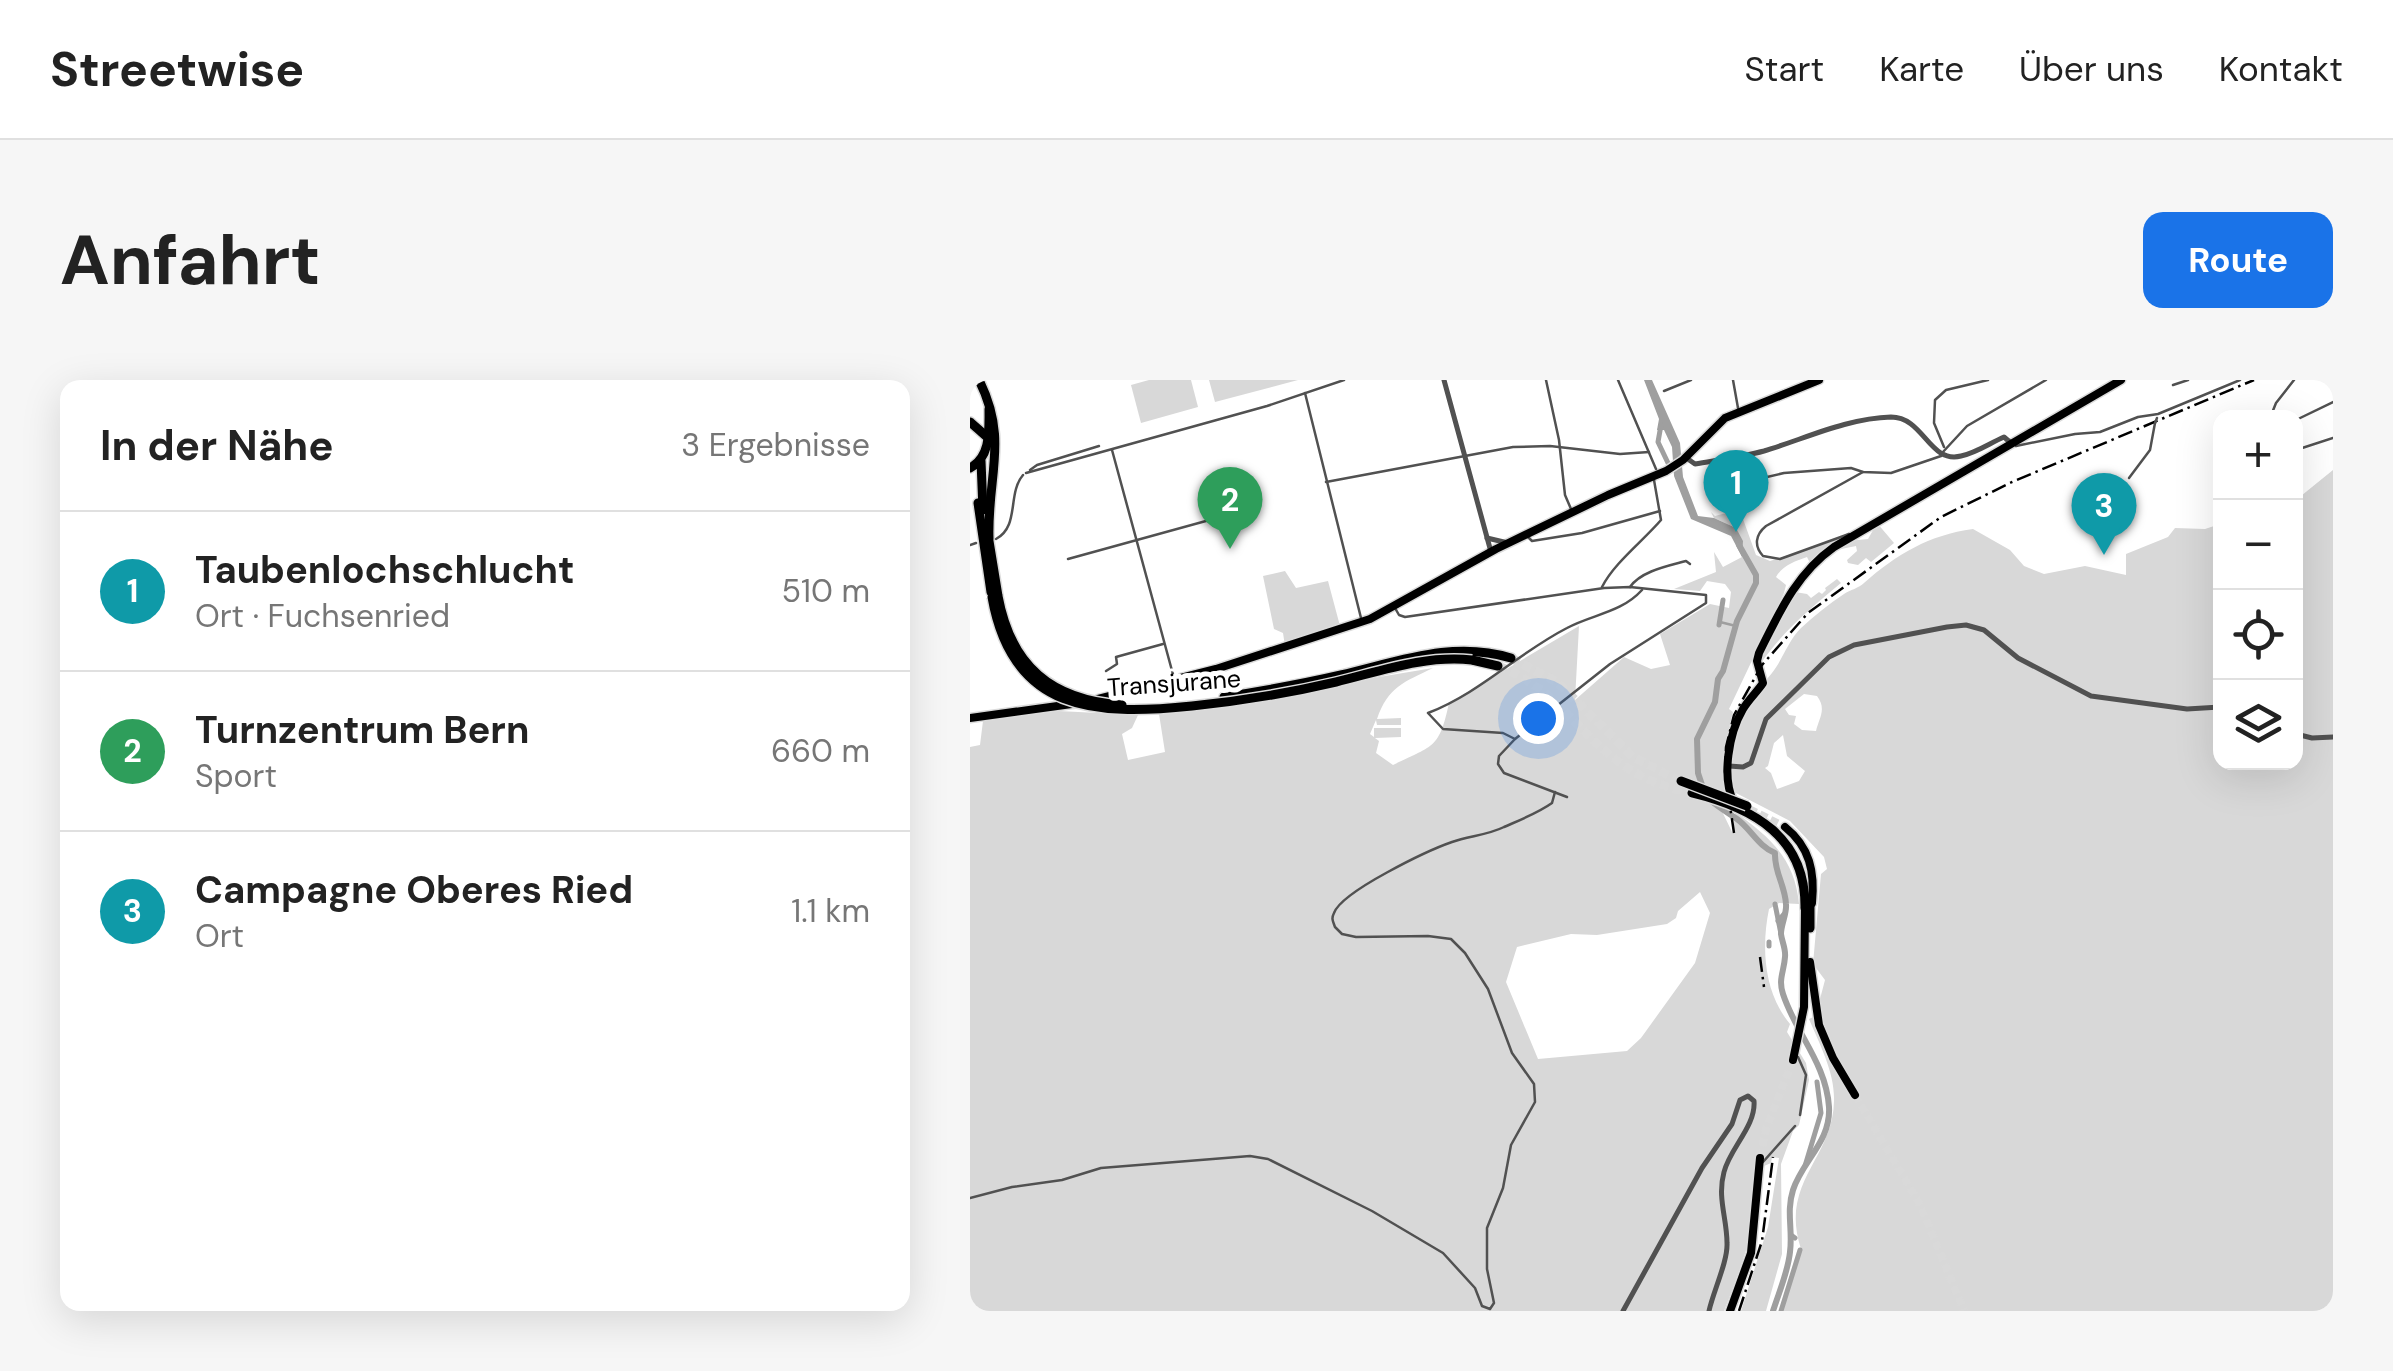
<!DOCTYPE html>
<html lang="de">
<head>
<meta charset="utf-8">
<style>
  body { margin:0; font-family:"DM Sans",sans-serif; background:#f6f6f6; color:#222 }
  .controls { position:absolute; right:30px; top:30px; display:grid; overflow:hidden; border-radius:20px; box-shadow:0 10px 40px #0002 }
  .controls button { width:90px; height:90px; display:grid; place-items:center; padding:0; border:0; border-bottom:2px solid #e0e0e0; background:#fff; color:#222; font:50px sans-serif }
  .you { position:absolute; left:568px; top:338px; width:35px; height:35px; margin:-25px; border:8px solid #fff; border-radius:50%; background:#1a73e8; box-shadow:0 0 0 15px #1a73e833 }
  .badge { display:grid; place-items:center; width:65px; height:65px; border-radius:50%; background:#1a73e8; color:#fff; font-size:32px; font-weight:700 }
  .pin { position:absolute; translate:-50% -82px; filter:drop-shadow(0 2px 5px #0008) }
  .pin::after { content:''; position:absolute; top:52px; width:35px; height:30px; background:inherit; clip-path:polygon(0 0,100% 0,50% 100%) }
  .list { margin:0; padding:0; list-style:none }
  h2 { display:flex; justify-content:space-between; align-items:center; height:130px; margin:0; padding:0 40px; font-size:42px }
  h2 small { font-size:32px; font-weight:400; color:#767676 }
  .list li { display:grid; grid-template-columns:65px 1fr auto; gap:30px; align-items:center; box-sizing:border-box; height:160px; padding:0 40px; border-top:2px solid #e0e0e0 }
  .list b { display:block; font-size:38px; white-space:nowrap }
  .list p { margin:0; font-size:32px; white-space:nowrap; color:#767676 }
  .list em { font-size:32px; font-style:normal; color:#767676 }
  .icon { flex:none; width:55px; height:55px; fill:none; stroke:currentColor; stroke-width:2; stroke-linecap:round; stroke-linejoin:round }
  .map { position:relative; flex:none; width:1363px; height:931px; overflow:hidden; border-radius:20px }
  header { display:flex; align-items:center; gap:60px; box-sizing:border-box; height:140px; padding:0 50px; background:#fff; border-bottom:2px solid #e0e0e0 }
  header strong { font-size:48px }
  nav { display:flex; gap:55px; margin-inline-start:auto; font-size:35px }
  .intro { display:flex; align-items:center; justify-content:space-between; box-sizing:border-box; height:240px; padding:0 60px }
  h1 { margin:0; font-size:70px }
  .button { padding:25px 45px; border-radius:20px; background:#1a73e8; color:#fff; font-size:35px; font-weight:700 }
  main { display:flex; gap:60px; padding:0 60px }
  aside { flex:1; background:#fff; border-radius:20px; box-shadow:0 10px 40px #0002 }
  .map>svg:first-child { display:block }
</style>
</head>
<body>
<header>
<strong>Streetwise</strong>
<nav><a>Start</a><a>Karte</a><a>Über uns</a><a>Kontakt</a></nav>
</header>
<div class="intro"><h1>Anfahrt</h1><a class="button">Route</a></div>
<main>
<aside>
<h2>In der Nähe<small>3 Ergebnisse</small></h2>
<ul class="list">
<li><span class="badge" style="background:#0f9aa8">1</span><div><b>Taubenlochschlucht</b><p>Ort · Fuchsenried</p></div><em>510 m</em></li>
<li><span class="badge" style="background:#2e9e5b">2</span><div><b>Turnzentrum Bern</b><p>Sport</p></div><em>660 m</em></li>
<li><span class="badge" style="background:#0f9aa8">3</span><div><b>Campagne Oberes Ried</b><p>Ort</p></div><em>1.1 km</em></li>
</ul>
</aside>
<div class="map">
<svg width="1363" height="931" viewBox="0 0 1363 931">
  <rect width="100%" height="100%" fill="#fff"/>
  <g fill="#d8d8d8" fill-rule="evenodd">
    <path d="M179 0H221L228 27 171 43 161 5Z"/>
    <path d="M239 0H328L245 22Z"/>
    <path d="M1363 90V931H811L821 892 831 869C809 802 863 779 864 721 865 693 850 665 839 639L852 633 850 619 855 600 843 584 851 494 857 489 854 477 820 441 764 412C754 360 769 333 802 293 813 279 818 261 831 248 844 236 859 224 874 214 880 210 889 208 894 203 927 174 959 155 1003 149L1040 170 1054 186 1074 194 1115 186 1156 195V174L1198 157 1205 148 1235 149 1250 144V382H1326V120ZM834 314 847 316C857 329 849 338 846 351L832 350 824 344 826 336 819 335 815 329ZM813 355 817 376 835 391 829 401 807 409 801 393 795 388 798 386 804 363Z"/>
    <path d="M741 132 745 136 760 132 773 139 786 175 800 181 868 159 840 183 837 177C825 181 812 186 806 197L816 205 814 213 759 329 763 332 754 369V412L745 410 747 421 763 454 765 432C800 457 825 479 829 524L809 523 799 529C791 568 794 613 820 644L817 652 836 683 839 700 829 745 823 751 811 784 812 874 796 931H771L798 847 809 778 802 777 801 783 794 786C789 836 773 884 754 931H0V367L10 365 13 341 88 331 168 335 162 348 152 354 158 380 195 372 189 334 463 288C434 302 418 307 407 339L431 338V345H407L406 340 400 354 404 357V348H431V357L405 358 409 361 406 373 423 385C464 365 469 369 479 323L609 246 605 320 654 277 681 289 700 285 690 254 740 224 759 228 761 212 755 204 737 201 730 211 704 209 746 192 744 172 753 187 772 177 766 148 744 138ZM730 512 740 533 725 583 671 658 657 671 568 679 536 602 547 567 601 554 627 555 697 544 706 538 708 531Z"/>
    <path d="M907 143 924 163 901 182 896 178 888 185 878 183 877 180 887 171 886 166 866 170 878 161 898 159Z"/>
    <path d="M315 191 326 208 358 201 370 246 315 266 313 253 304 249 293 196Z"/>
    <path d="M867 199 871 203C841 228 813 251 791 283L790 277 825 212 837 214 841 218 849 212 852 214 856 210 855 208Z"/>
  </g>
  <path fill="#9f9f9f" d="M674 0H682L710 63 713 97 728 136 744 138 766 148 773 161 772 177 761 156 721 139 704 96 702 67 694 50H687L689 39Z"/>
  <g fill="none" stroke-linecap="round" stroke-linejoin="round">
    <path stroke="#9f9f9f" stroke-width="2.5" d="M750 242 766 246"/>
    <g stroke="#9f9f9f" stroke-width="5">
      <path d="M691 45 688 62 698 83"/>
      <path d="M749 245 753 220"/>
      <path d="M805 524 811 554"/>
      <path d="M808 541 815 533"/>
      <path d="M799 566V562"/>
      <path d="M835 786 851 733 847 702"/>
      <path d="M821 855 825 858"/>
      <path d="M811 931 830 870"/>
    </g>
    <g stroke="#9f9f9f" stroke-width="6">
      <path d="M733 408 728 393 727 359 745 322 748 299 753 291 767 241 786 203V195L769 165"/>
      <path d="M739 419C748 427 757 432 767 439 781 449 788 466 805 473 804 492 815 505 816 524 817 534 811 544 811 554 812 562 816 569 815 577 814 592 808 599 813 614 826 654 856 683 859 727 861 762 832 781 823 810 816 832 823 850 820 872 818 892 809 912 803 931"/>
    </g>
    <g stroke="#d9d9d9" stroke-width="8" stroke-dasharray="8 4" stroke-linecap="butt">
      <path d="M779 429 815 447"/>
      <path d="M885 715 949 823 994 931"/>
      <path d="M790 778 796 749 823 680"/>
    </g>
    <g stroke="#d9d9d9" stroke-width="9" stroke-dasharray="9 4.5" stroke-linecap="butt">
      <path d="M541 278 587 302 663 377 710 401"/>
      <path d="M528 286C582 306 601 345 644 378 667 397 693 407 722 413"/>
    </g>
    <defs>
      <g id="primary">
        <path d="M128 319 246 289 400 239 526 169 638 115 696 91 713 80 755 38 849 0"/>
        <path d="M0 338 109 323"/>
        <path d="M764 423C751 397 759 353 773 329 779 319 787 312 793 303L787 281 789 273C809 233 826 194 864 167L1151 0"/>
        <path d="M815 447C840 467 845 492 842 523"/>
        <path d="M840 582 849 645 863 678 885 715"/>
        <path d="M823 680 834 627 835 525"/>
        <path d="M760 931 781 873 790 778"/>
      </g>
      <g id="motorway">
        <path d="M9 0C39 60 17 96 19 158"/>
        <path d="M0 42 16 56"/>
        <path d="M11 81 13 130"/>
        <path d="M0 88C21 77 19 51 19 29"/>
        <path d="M8 123 21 212"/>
        <path d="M18 155 28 216"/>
        <path d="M502 280 528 286"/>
        <path d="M254 317C293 311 332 304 371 295 428 282 482 260 541 278"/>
        <path d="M722 413C784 428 836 457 835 528"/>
        <path d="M840 520V548"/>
      </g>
    </defs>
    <use href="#primary" stroke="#dbdbdb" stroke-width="11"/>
    <use href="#motorway" stroke="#dbdbdb" stroke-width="12"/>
    <g stroke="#515151" stroke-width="2.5">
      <path d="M576 0 589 60 595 115 601 129"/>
      <path d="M648 0 686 89"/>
      <path d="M763 0 768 28"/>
      <path d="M1203 5 1218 0"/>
      <path d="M694 11 721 0"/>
      <path d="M335 13 391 238"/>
      <path d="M1300 38 1306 23 1324 0"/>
      <path d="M1326 40 1363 22"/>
      <path d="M1046 66 1105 54 1130 52 1168 37 1188 34 1270 0"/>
      <path d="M974 67 964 43 965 20 976 10 1018 0"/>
      <path d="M142 70 204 298"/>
      <path d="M1326 70 1363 58"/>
      <path d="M972 73 997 46 1076 0"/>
      <path d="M60 90 67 85 129 66"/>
      <path d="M56 93 297 26 374 0"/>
      <path d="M1159 98 1180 70 1185 43"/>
      <path d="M784 100 814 93 881 88 893 92 921 93 971 76"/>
      <path d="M356 102 543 67 580 66 650 74 679 72"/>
      <path d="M879 154 810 179 793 176C784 166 785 155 796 146L893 92"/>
      <path d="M558 157 562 161 612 153 690 131"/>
      <path d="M26 159C50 146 37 114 53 95"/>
      <path d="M0 165 6 163"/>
      <path d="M98 179 283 128"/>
      <path d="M632 207C644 183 673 161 691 140L684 100"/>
      <path d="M660 207C671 191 698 186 716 181L720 184"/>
      <path d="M425 228 429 235 435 237 634 208 660 207 736 215V223L640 284 545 359 529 376 528 384 534 393 597 417"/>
      <path d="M136 291 147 284 146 277 193 264"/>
      <path d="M545 359 533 353 473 349 458 333C510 313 548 273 597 248 623 234 651 233 672 210"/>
      <path d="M828 677 836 695 830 735"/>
      <path d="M793 782 825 746"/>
      <path d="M0 818 42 807 92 800 131 788 280 776 298 779 402 831 473 873 505 908 512 926 520 929 524 923 517 889V848L533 808 541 765 565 722 564 704 542 673 518 609 495 573 481 559 458 556 386 557 372 554 365 547C363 541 361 539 364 533 372 511 459 470 482 462 499 456 518 455 534 447 550 440 568 433 582 423L585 412"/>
    </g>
    <g stroke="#515151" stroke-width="5">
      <path d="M474 0 521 172"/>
      <path d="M715 77 725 84C748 80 772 77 794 71 834 59 878 38 921 37 954 37 959 84 991 76 1006 73 1020 63 1034 57L1041 63"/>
      <path d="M517 158 538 163"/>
      <path d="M1326 354 1342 358 1363 357"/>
      <path d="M759 386 773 387 781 383 796 339 859 277 884 265 977 247 996 245 1014 250 1048 278 1121 316 1217 329 1250 327"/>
      <path d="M653 931 732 788 762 744 770 720 778 716 784 721C786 746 760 768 754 792 747 818 757 838 757 863 758 881 743 912 739 931"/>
    </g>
    <use href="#primary" stroke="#000" stroke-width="8"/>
    <use href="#motorway" stroke="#000" stroke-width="9"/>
    <g stroke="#000" stroke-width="2.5" stroke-dasharray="15 5 2.5 5" stroke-linecap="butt">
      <path d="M764 453 755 392 756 367 764 335 792 285 838 233 971 137 1042 102 1284 0"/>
      <path d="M790 577 794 607"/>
      <path d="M769 931 792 861 803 777"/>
    </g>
    <defs>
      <g id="motorway-bridge">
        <path d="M28 216C41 286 81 320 152 325"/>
        <path d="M22 217C42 332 125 336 222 326 270 321 319 313 366 302 411 291 455 275 502 280"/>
        <path d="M711 401 777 426"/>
      </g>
    </defs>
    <use href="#motorway-bridge" stroke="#dbdbdb" stroke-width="12" stroke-linecap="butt"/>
    <path stroke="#515151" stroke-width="2.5" d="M1185 43 1187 38"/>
    <use href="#motorway-bridge" stroke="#000" stroke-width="9"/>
  </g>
  <g text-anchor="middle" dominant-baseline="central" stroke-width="10" stroke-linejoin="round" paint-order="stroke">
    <g font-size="25" fill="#000" stroke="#fff">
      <text transform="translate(204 303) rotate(-4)">Transjurane</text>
    </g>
  </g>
</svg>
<div class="controls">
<button>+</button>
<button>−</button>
<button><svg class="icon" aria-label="locate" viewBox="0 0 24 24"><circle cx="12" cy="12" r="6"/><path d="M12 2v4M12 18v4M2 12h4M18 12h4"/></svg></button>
<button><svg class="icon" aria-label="layers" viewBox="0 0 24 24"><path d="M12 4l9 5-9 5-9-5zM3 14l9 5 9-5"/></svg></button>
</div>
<div class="you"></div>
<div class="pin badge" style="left:766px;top:152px;background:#0f9aa8">1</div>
<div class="pin badge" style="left:260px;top:169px;background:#2e9e5b">2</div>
<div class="pin badge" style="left:1134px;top:175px;background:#0f9aa8">3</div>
</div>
</main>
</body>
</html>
